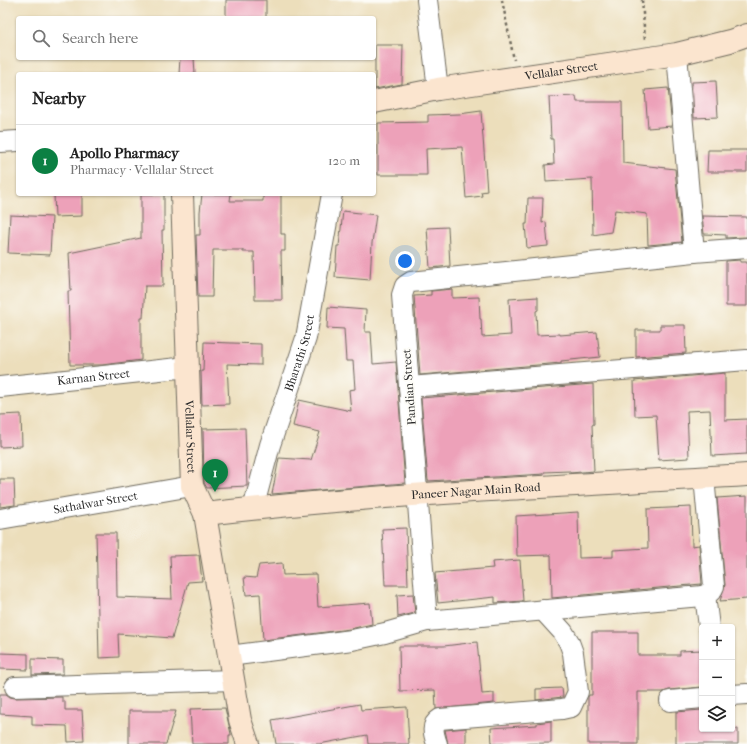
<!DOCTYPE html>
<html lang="en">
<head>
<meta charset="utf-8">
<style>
  body { margin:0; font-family:"IM FELL French Canon",serif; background:#f6f6f6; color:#222 }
  .controls { position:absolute; right:12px; bottom:12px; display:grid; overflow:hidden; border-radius:4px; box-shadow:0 1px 3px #0004 }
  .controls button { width:36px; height:36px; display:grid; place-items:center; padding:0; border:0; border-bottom:1px solid #e0e0e0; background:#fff; color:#222; font:20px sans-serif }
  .you { position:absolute; left:405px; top:261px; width:14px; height:14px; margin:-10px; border:3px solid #fff; border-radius:50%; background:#1a73e8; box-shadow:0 0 0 6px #1a73e833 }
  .badge { display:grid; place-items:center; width:26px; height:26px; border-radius:50%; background:#0b8043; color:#fff; font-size:13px; font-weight:700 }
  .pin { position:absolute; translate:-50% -33px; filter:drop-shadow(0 1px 2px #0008) }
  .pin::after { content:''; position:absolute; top:21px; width:14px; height:12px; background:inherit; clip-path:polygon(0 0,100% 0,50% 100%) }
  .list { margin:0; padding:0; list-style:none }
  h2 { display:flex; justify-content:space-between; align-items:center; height:52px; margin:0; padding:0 16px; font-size:17px }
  h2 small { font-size:13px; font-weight:400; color:#767676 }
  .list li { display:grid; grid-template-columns:26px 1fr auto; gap:12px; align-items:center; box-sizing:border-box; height:72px; padding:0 16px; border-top:1px solid #e0e0e0 }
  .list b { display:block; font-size:15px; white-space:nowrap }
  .list p { margin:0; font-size:13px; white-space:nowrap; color:#767676 }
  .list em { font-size:13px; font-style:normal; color:#767676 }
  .icon { flex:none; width:22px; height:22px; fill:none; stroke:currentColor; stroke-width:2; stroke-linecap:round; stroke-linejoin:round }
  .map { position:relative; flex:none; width:747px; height:744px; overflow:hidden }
  .search { position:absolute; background:#fff; box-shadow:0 1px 3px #0004; left:16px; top:16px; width:360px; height:44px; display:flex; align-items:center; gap:10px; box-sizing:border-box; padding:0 14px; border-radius:4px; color:#767676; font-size:15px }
  .panel { position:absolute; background:#fff; box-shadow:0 1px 3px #0004; left:16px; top:72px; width:360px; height:124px; border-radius:4px }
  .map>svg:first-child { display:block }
</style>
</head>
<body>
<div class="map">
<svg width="747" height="744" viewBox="0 0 747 744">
  <rect width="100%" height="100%" fill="#fdfcf7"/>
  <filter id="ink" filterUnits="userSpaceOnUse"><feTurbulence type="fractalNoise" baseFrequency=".025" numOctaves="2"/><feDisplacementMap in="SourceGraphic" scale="8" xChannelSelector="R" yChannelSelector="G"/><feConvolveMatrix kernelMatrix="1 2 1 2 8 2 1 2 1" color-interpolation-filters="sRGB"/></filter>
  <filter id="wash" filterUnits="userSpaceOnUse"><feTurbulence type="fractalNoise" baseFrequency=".012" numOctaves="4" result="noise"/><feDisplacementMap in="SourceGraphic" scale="16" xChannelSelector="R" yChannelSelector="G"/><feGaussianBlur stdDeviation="0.9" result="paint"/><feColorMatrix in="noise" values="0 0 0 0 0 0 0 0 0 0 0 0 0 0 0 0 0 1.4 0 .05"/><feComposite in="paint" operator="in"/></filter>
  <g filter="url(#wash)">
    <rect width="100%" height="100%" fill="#ecdebb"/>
    <g id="blocks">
      <g fill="#eda1b9">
        <rect x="226" y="0" width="40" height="18"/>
        <path d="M375 45H403L402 84 375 89Z"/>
        <path d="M180 58H194L195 74H179Z"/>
        <path d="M716 81 718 117 694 118 692 82Z"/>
        <path d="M668 88 672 126 648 128 645 90Z"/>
        <path d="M576 96 577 102H622L623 163 675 169 682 242 648 245 647 214 615 210 611 232 593 235 592 179 546 182 545 165 554 164 553 139H551L549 97Z"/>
        <path d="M481 111 487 191 481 192 482 196 466 198 462 147 426 149 427 175H378V123L428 122V115L459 114Z"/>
        <path d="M708 150H747V172H707Z"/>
        <path d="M54 194H82V216L55 217Z"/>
        <path d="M141 194H164V230H162L163 286H145L143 318H141V360L102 365H70L68 291H71L69 253 141 238Z"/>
        <path d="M202 194H231L230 201H263V194H281V234H285V251H281L282 300H255L254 252H243V250H213L212 297H198L196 235H200V212Z"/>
        <path d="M528 198H543L542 223 546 222 548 246 527 248 525 224H527Z"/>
        <path d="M343 211 376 215 372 243 370 280 335 277 337 246H339Z"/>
        <path d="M10 215 52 217 50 255 8 253Z"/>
        <path d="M702 216 747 217V237L726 238V235L704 234Z"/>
        <path d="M448 227 450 266 430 268 427 228Z"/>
        <path d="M740 260V262H747V306H726V261Z"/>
        <path d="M452 289V298L479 297 480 319H481L482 337 511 335 509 299 538 297V310L536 311 537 335 560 334V335L597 332 600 357 561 361V363L420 375 414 296 431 295V291Z"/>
        <path d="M328 307 366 310 365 332H371L373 364 396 362 405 483 272 494 279 458 311 460 320 432 293 426 299 400 351 411 349 390 355 389 353 361H346L344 329 327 328Z"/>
        <path d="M660 325H685L686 353 636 357V330H660Z"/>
        <path d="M204 342 261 344V365L227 364 229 404 202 405 201 371H203Z"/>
        <path d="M725 373V420L747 419V454L712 456 710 410 687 411 689 458 659 460 656 415 635 416 634 381Z"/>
        <path d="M593 384 594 424 592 425 594 471 570 473V471L544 472V474L428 481 421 398Z"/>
        <path d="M21 414 22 446 0 447V415Z"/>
        <path d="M245 428 247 486 207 488 204 483 203 429Z"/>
        <path d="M0 479H14L15 505 0 507Z"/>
        <path d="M747 496V599L720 601 725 585 717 498Z"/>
        <path d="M691 507 692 546 699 545 702 584H701L552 598 551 555 517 556 516 516 578 512 579 558 613 557V550L648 548 647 509Z"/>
        <path d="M406 528 408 585H385L382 529Z"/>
        <path d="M96 533H116L117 597 172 599 170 556 199 555 202 581 188 582 172 638 118 634 119 657 99 658Z"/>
        <path d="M520 560 523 601 495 603V597L438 603 435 573 493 568 492 562Z"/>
        <path d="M282 563 283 575 316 574 318 607 370 603 372 624 350 629 263 640 260 594 246 595 244 577 256 578 259 565Z"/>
        <path d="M413 594 415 613 398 617 397 595Z"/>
        <path d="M592 632H638V655H680V651L702 650V687L669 690 663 692H638V744H588V697L589 695H592Z"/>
        <path d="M477 642 482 694 494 693V703L436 709 435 690 400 691 399 646H444Z"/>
        <path d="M0 653 28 654V670L0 669Z"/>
        <path d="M32 659 63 660V674L32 675Z"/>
        <path d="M562 688 563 697 536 700V689Z"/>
        <path d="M0 694H6L10 697 15 698 62 697V701H65V710H82L84 741 68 742 67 726 32 725V716L0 714Z"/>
        <path d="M360 704 361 710 407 707 409 744H368L367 735 319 744H276L272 720Z"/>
        <path d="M225 708 231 734V735H229V744H192L190 709Z"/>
        <path d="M702 710V729H738V744H676V712Z"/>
        <path d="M129 711H176L166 744H129Z"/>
        <path d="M551 721V743L492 744 491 728 537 725V723Z"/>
        <path d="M466 728V744H448L445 730Z"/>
      </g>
    </g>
  </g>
  <g filter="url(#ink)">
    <use href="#blocks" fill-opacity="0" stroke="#6f6a5d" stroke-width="1"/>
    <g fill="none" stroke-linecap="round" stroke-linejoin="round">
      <defs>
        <g id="street">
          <path d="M427 0 438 89"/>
          <path d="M677 54 694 252"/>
          <path d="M0 142 18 141"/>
          <path id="s1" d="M0 387 188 367"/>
          <path d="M409 387 747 360"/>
          <path d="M704 477 714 586C710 597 700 596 690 597L427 621 402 295 405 286 411 282 694 252 747 248"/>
          <path id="s2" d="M253 509 270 445 306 338 332 194"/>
          <path id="s3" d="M0 519 192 486"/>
          <path d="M705 595 709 627"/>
          <path d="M229 656 352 640 385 633 427 621"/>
          <path d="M15 687 233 680"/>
          <path d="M732 695 747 694"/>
          <path d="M670 701 702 698"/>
          <path d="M437 744C434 735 430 725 440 719L562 709 571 707 578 692 573 653 569 642 563 632 543 610"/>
        </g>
        <g id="secondary">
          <path id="s4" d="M374 102 438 89 677 54 730 41 747 35"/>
          <path id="s5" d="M182 194 192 486 205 514 240 720 248 744"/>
          <path id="s6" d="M205 514C385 493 566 486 747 475"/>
        </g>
      </defs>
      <use href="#street" stroke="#6f6a5d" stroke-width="22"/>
      <use href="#secondary" stroke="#6f6a5d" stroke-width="24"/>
      <g stroke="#6f6a5d" stroke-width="2.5" stroke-dasharray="3 3" stroke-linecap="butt">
        <path d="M502 0 514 60"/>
        <path d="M642 0 645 40"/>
      </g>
      <use href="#street" stroke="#fff" stroke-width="20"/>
      <use href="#secondary" stroke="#fbe5cf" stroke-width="22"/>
    </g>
  </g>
  <g text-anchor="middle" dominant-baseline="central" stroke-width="3.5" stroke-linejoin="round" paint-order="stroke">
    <g font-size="12" fill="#2b2b2b" stroke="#fdfcf7">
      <text stroke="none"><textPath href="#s4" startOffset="190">Vellalar Street</textPath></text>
      <text stroke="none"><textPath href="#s2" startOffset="163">Bharathi Street</textPath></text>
      <text stroke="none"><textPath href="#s1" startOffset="94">Karnan Street</textPath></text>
      <text transform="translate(409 387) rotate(-94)">Pandian Street</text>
      <text stroke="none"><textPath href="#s5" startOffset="243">Vellalar Street</textPath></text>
      <text stroke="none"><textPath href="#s6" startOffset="272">Paneer Nagar Main Road</textPath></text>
      <text stroke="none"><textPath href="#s3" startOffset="97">Sathalwar Street</textPath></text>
    </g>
  </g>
</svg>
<div class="controls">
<button>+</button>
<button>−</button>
<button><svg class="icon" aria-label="layers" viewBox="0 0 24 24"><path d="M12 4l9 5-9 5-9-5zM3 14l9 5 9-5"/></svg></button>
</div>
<div class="you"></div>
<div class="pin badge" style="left:215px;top:492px">1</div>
<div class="search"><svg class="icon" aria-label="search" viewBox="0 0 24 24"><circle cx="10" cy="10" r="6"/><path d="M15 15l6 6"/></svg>Search here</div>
<section class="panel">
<h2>Nearby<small></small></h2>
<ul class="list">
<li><span class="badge">1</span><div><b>Apollo Pharmacy</b><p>Pharmacy · Vellalar Street</p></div><em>120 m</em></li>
</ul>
</section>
</div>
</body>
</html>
